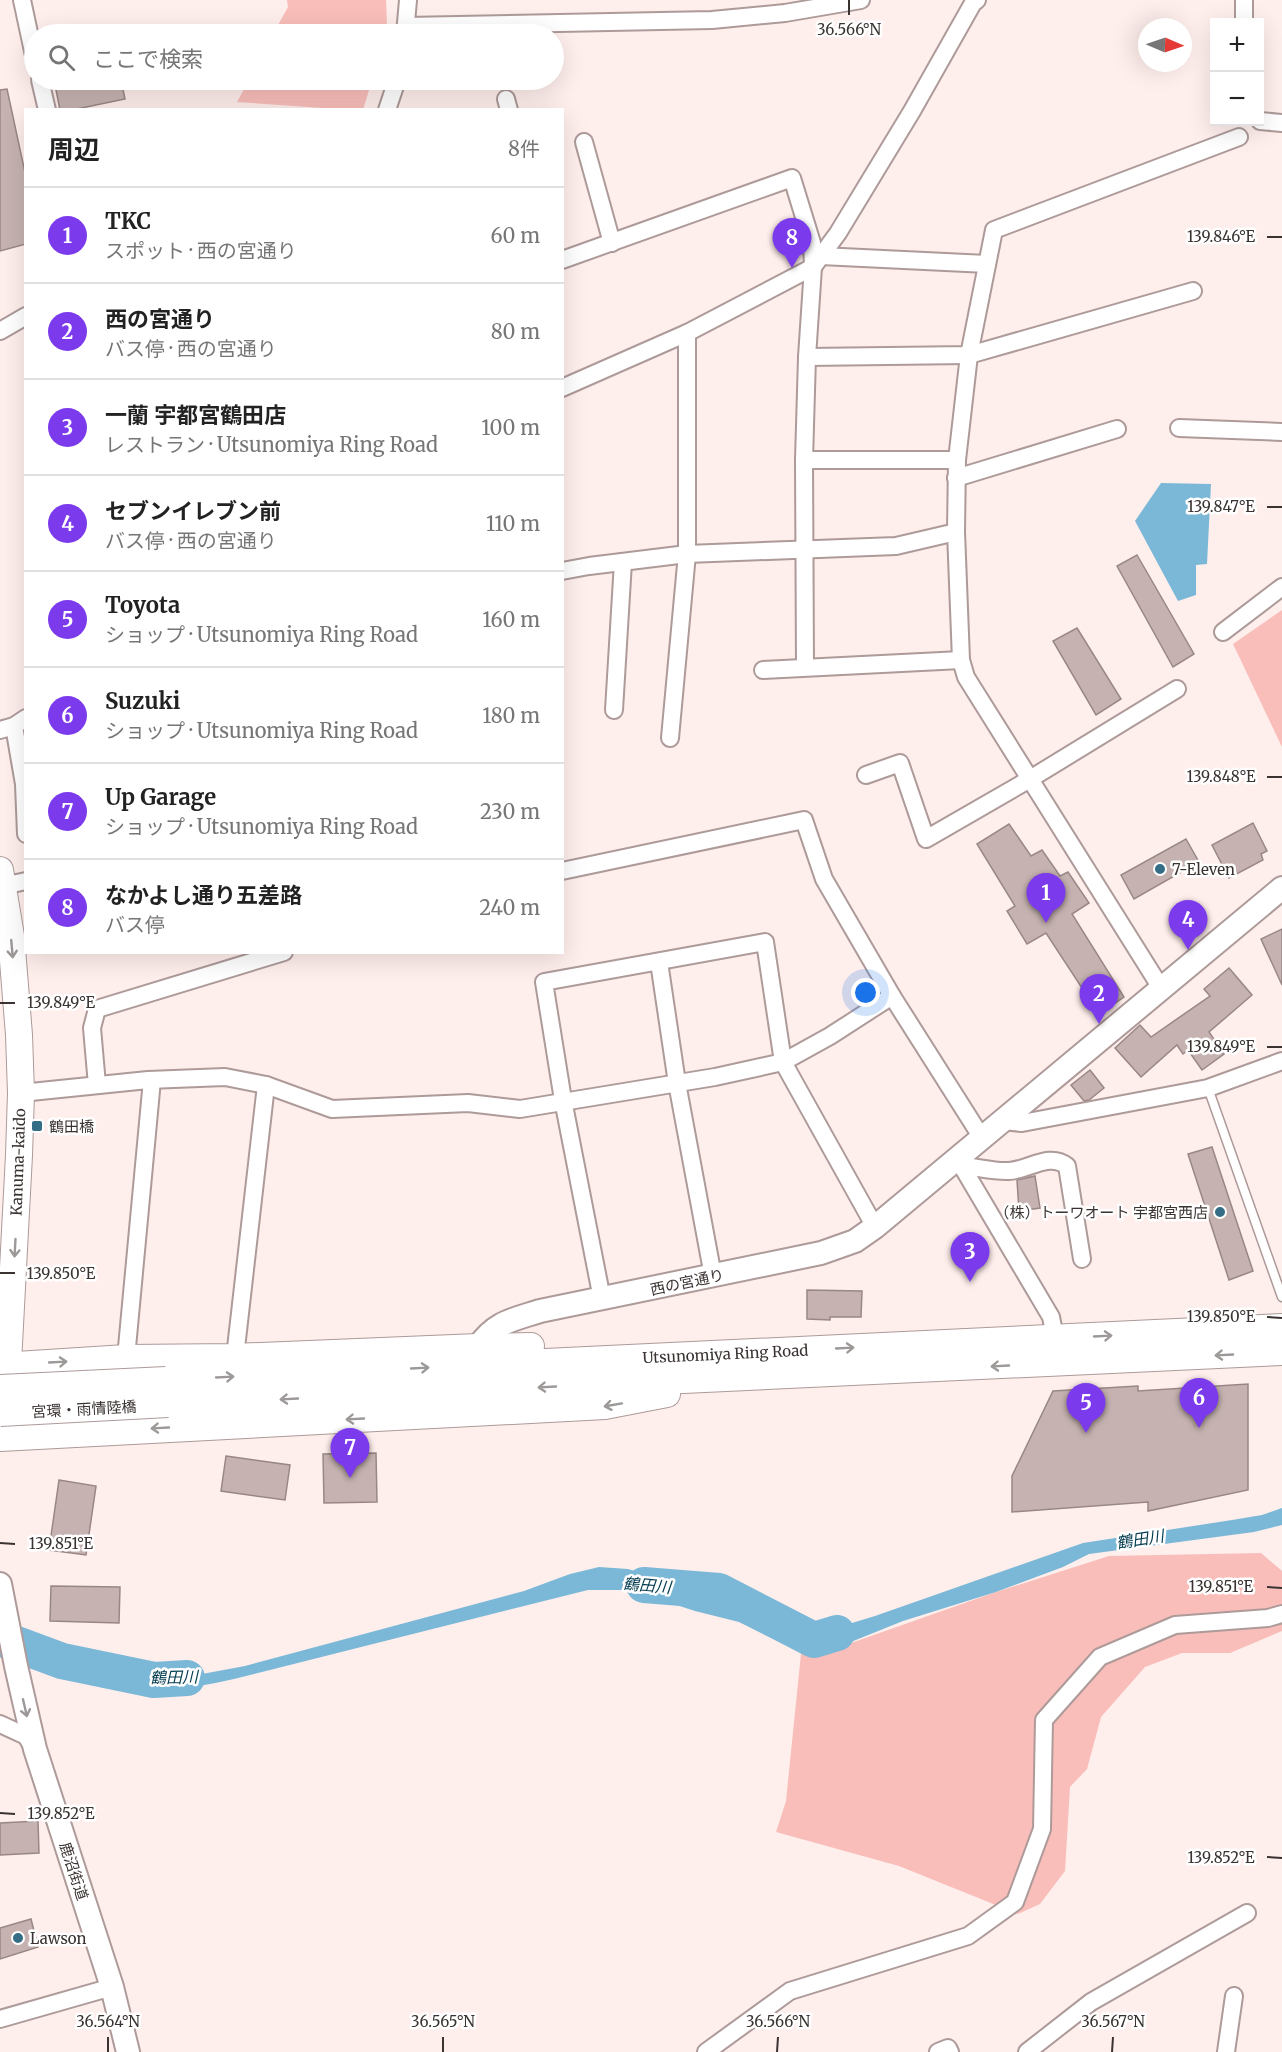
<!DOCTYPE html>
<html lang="ja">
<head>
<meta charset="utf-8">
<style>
  body { margin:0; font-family:Merriweather,"Noto Sans JP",serif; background:#f2f2f2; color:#222 }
  .controls { position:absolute; right:18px; top:18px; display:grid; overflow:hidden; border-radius:0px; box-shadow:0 6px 24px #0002 }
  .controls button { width:54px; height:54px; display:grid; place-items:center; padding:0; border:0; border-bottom:2px solid #e0e0e0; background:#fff; color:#222; font:30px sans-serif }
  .compass { position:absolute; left:1138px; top:18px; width:54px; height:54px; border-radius:50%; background:#fff; box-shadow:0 6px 24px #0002; rotate:92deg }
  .you { position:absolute; left:866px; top:993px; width:21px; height:21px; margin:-15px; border:4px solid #fff; border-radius:50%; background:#1a73e8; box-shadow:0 0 0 9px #1a73e833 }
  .badge { display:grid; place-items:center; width:39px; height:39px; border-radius:50%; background:#7c3aed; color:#fff; font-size:20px; font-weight:700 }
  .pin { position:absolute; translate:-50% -50px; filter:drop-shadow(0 2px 3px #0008) }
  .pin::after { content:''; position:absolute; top:32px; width:21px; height:18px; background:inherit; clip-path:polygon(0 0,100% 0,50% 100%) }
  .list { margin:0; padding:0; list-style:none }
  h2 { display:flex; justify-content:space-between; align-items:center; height:78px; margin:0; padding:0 24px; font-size:26px }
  h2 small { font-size:20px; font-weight:400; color:#767676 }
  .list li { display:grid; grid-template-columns:39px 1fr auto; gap:18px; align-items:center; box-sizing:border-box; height:96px; padding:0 24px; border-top:2px solid #e0e0e0 }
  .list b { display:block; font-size:22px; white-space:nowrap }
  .list p { margin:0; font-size:20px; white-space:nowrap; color:#767676 }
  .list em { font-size:20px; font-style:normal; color:#767676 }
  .icon { flex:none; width:33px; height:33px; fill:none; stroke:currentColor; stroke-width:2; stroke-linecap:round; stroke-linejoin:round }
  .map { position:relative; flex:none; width:1282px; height:2052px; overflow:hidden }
  .search { position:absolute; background:#fff; box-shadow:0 6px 24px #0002; left:24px; top:24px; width:540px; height:66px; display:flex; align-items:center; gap:15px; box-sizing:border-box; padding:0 21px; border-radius:33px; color:#767676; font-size:22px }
  .panel { position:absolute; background:#fff; box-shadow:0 6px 24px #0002; left:24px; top:108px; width:540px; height:846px; border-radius:0px }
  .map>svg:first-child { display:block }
</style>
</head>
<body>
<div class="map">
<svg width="1282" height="2052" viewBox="0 0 1282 2052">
  <rect width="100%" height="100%" fill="#feeeec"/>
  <g fill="#f9beba">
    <path d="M287 0H386L387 25 384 34H273L288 7Z"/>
    <path d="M249 80H372L363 110 337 109 237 102Z"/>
    <path d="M1282 610V747L1233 644Z"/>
    <path d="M1261 1553 1282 1571V1631L1230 1653H1182L1145 1667 1101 1717 1087 1769 1070 1787 1065 1871 1040 1904 1018 1914 899 1866 776 1832 786 1801 802 1644 837 1648 996 1592 1109 1556Z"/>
  </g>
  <g fill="#7bb8d7">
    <path d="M1161 483 1211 484 1207 564 1196 565V595L1178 601 1135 521Z"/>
    <path d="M1282 1508V1525L1254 1532 1089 1554 1063 1567 996 1592 903 1621 836 1648 778 1641 739 1622 695 1611 630 1590H588L234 1679C220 1682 206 1685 192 1687 140 1693 82 1676 32 1662L28 1641 91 1670 154 1678 186 1677 245 1666 524 1591 570 1574 599 1567 628 1569 713 1595 782 1626 816 1634 875 1616 1083 1543 1232 1520 1262 1515Z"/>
  </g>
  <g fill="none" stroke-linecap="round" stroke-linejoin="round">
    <g stroke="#7bb8d7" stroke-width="36">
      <path d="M644 1585 719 1591 814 1640 837 1633"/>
      <path d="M0 1638 62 1661 154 1680 187 1678"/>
    </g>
  </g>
  <g fill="#c6b3b1" stroke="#998786" stroke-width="1.5">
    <path d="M54 80H121L125 99 72 110H60Z"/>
    <path d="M7 89 26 177V244L0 251V90Z"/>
    <path d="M1137 555 1194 654 1173 667 1117 566Z"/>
    <path d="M1077 628 1121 699 1096 715 1053 641Z"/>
    <path d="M1253 823 1267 851 1261 854 1263 860 1229 878 1212 845Z"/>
    <path d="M1009 824 1031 856 1042 850 1060 876 1068 872 1089 903 1072 914 1124 997 1099 1014 1046 933 1027 944 1007 911 1015 906 977 844Z"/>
    <path d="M1186 839 1199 862 1134 899 1121 875Z"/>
    <path d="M1282 929V985L1261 939Z"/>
    <path d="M1229 968 1252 995 1209 1032 1224 1054 1202 1070 1188 1050 1183 1054 1177 1045 1141 1077 1115 1048 1140 1025 1151 1037 1210 996 1204 989Z"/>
    <path d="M1090 1070 1104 1088 1089 1100 1084 1101 1071 1085Z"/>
    <path d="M1212 1147 1253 1271 1229 1280 1188 1154Z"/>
    <path d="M1035 1176 1040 1208 1019 1211 1017 1180Z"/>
    <path d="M807 1290 862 1291 861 1317H830V1320L807 1319Z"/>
    <path d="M1248 1384V1490L1148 1511V1502L1012 1512V1476L1053 1391 1138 1386V1391Z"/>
    <path d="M376 1453 377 1502 324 1503 323 1454Z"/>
    <path d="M226 1456 290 1465 285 1500 221 1491Z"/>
    <path d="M59 1480 96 1486 86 1555 49 1550Z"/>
    <path d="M51 1586 120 1587 119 1623 50 1621Z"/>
    <path d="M38 1821 39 1853 0 1855V1823Z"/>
    <path d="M31 1919 38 1947 0 1959V1928Z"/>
  </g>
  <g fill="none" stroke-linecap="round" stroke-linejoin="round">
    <defs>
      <path id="lane" d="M1208 1088 1282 1297"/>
      <g id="street">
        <path d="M22 0 34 56"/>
        <path d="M1244 22V0"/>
        <path d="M406 26 712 20 785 13 861 0"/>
        <path d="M405 34 408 0"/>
        <path d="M40 80 47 110"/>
        <path d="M506 99 509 110"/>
        <path d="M387 110 397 80"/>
        <path d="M1260 121 1282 123"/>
        <path d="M584 142 612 243"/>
        <path d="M821 256 987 264"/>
        <path d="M562 260 792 178 812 243 813 267 807 357 804 460 805 667"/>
        <path d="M0 331 26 316"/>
        <path d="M807 357 969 355 1193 291"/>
        <path d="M562 388 687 333 813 267 838 233 912 111 973 3 977 0"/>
        <path d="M1179 428 1282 432"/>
        <path d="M804 460H957"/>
        <path d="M956 478 1117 429"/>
        <path d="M562 571 589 566 687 554 896 546 956 532"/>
        <path d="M1223 632 1282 587"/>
        <path d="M763 670 961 660"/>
        <path d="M614 710 623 562"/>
        <path d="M14 726 24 784 26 834"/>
        <path d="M0 730 14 726 26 718"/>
        <path d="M670 738 687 554V333"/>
        <path d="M866 775 900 763 926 839 1030 779 1177 689"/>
        <path d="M562 871 804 820 824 879 892 996 982 1138"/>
        <path d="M3 886 26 881"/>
        <path d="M659 962 677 1083 713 1276"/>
        <path d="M1161 988 966 677 961 660 956 532 957 460 969 355 994 230 1239 137"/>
        <path d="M97 1085 92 1028 97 1009 284 952"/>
        <path d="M21 1093 148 1080 225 1077 266 1085 332 1109 468 1103 520 1109 715 1077 783 1062 830 1036 892 996"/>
        <path d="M1003 1121 1022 1123 1208 1088 1282 1061"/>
        <path d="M957 1158 1051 1317 1057 1347"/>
        <path d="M962 1166C977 1167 994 1172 1009 1171 1029 1170 1049 1152 1067 1166L1082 1259"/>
        <path d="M602 1299 563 1100 544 982 765 942 783 1062 875 1227"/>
        <path d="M235 1357 266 1085"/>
        <path d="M126 1358 152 1080"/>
        <path d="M0 1724 26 1736 34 1749"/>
        <path d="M0 2019 112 1987"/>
        <path d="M706 2052 790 1991 968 1936 1015 1902 1042 1829 1044 1720 1100 1657 1175 1625 1268 1618 1282 1614"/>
        <path d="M938 2052 948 2048 950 2052"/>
        <path d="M1027 2052 1091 2002 1247 1913"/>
        <path d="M1226 2052 1234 1996"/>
      </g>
      <g id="secondary">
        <path d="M478 1347C495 1322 512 1320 540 1311L821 1253 855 1241 875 1227 1282 888"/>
        <path d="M0 1584 16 1666 35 1749 112 1987 128 2052"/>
      </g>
      <g id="primary">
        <path d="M0 870 11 936 19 1035 21 1093 19 1155 7 1382"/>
        <path d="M0 1366 126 1358 235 1357 478 1347 531 1346"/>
        <path id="s1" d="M166 1380 1282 1327"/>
        <path d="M168 1404 1282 1352"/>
        <path d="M0 1438 605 1406 667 1394"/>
      </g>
    </defs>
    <use href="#lane" stroke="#ad9a99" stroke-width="11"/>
    <use href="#street" stroke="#ad9a99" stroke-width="20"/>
    <use href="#secondary" stroke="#ad9a99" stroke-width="26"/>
    <use href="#primary" stroke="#ad9a99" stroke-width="28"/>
    <use href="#lane" stroke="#fff" stroke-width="8"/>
    <use href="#street" stroke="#fff" stroke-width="16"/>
    <use href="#secondary" stroke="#fff" stroke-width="22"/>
    <use href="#primary" stroke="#fff" stroke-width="26"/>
    <defs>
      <g id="primary-bridge">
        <path d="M0 1388 166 1380"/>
        <path d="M0 1413 168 1404"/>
      </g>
    </defs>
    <use href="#primary-bridge" stroke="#ad9a99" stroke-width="28" stroke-linecap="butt"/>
    <use href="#primary-bridge" stroke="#fff" stroke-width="26"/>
  </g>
  <defs><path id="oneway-shaft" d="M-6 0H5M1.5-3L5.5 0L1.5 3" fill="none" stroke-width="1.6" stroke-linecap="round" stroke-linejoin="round" transform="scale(1.5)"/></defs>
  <g stroke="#9c9998">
    <use href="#oneway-shaft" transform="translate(12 949) rotate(85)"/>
    <use href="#oneway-shaft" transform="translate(15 1248) rotate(93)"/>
    <use href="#oneway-shaft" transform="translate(1103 1336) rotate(-3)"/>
    <use href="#oneway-shaft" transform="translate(845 1348) rotate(-3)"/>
    <use href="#oneway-shaft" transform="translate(1224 1355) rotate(177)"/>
    <use href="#oneway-shaft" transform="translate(58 1362) rotate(-3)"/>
    <use href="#oneway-shaft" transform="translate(1000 1366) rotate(177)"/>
    <use href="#oneway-shaft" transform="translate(420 1368) rotate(-3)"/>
    <use href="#oneway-shaft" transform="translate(225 1377) rotate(-3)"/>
    <use href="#oneway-shaft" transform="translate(547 1387) rotate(177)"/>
    <use href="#oneway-shaft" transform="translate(289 1399) rotate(177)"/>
    <use href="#oneway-shaft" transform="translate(613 1405) rotate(170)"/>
    <use href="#oneway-shaft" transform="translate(355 1419) rotate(177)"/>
    <use href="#oneway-shaft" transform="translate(160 1428) rotate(177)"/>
    <use href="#oneway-shaft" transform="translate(25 1708) rotate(77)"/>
  </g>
  <path fill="none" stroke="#3a3332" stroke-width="2" d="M849 15V0M1267 237H1282M1267 507H1282M1267 777H1282M0 1003H15M1267 1047H1282M0 1273H15M1267 1317 1282 1318M0 1543 15 1544M1267 1587 1282 1588M0 1813 15 1814M1267 1857 1282 1858M108 2052V2037M443 2052V2037M777 2052 778 2037M1112 2052 1113 2037"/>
  <g fill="#356d87" stroke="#fff" stroke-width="2">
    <circle cx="1160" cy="869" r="6"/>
    <rect x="31" y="1120" width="12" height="12" rx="3"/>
    <circle cx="1220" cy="1212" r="6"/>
    <circle cx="18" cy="1938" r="6"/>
  </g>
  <g text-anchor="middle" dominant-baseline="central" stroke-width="5" stroke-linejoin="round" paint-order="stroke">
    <g font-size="15" fill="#3a3332" stroke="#fff" text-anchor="start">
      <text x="1172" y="869">7-Eleven</text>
      <text x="49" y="1126">鶴田橋</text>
      <text x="1208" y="1212" text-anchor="end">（株）トーワオート 宇都宮西店</text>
      <text x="30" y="1938">Lawson</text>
    </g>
    <g font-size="15" fill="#3a3332" stroke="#fff">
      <text transform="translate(18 1162) rotate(-88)">Kanuma-kaido</text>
      <text transform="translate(687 1282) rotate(-12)">西の宮通り</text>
      <text stroke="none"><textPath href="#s1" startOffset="560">Utsunomiya Ring Road</textPath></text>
      <text transform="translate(84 1409) rotate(-3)">宮環・雨情陸橋</text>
      <text transform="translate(74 1871) rotate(72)">鹿沼街道</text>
    </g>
    <g font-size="16" font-style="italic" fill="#023a4f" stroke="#fff">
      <text transform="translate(1140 1539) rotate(-9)">鶴田川</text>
      <text transform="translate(647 1585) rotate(5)">鶴田川</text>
      <text transform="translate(174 1677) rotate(-1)">鶴田川</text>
    </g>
  </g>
  <g font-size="15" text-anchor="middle" fill="#3a3332" stroke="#fff" stroke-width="5" stroke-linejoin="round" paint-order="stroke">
    <text x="849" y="35">36.566°N</text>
    <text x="1221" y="242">139.846°E</text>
    <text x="1221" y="512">139.847°E</text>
    <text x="1221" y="782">139.848°E</text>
    <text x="61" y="1008">139.849°E</text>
    <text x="1221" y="1052">139.849°E</text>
    <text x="61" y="1279">139.850°E</text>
    <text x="1221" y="1322">139.850°E</text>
    <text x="61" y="1549">139.851°E</text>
    <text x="1221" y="1592">139.851°E</text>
    <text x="61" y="1819">139.852°E</text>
    <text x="1221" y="1863">139.852°E</text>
    <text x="108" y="2027">36.564°N</text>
    <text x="443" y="2027">36.565°N</text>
    <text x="778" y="2027">36.566°N</text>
    <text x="1113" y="2027">36.567°N</text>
  </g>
</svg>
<div class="controls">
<button>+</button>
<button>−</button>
</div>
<svg class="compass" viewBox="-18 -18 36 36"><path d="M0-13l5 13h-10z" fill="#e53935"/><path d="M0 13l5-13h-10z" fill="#767676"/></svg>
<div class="you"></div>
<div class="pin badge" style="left:1046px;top:923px">1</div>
<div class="pin badge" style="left:1099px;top:1024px">2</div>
<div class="pin badge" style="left:970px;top:1282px">3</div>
<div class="pin badge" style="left:1188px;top:950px">4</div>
<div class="pin badge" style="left:1086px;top:1433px">5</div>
<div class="pin badge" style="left:1199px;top:1428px">6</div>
<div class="pin badge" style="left:350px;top:1478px">7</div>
<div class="pin badge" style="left:792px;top:268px">8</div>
<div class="search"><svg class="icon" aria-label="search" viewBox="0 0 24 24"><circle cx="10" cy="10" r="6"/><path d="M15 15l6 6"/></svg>ここで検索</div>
<section class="panel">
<h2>周辺<small>8件</small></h2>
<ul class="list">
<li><span class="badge">1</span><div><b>TKC</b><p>スポット · 西の宮通り</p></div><em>60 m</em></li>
<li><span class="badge">2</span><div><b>西の宮通り</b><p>バス停 · 西の宮通り</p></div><em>80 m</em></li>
<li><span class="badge">3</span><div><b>一蘭 宇都宮鶴田店</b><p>レストラン · Utsunomiya Ring Road</p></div><em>100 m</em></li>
<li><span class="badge">4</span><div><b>セブンイレブン前</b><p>バス停 · 西の宮通り</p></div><em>110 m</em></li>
<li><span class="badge">5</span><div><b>Toyota</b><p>ショップ · Utsunomiya Ring Road</p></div><em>160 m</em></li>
<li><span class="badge">6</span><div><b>Suzuki</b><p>ショップ · Utsunomiya Ring Road</p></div><em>180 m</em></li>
<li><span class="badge">7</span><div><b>Up Garage</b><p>ショップ · Utsunomiya Ring Road</p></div><em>230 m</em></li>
<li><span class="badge">8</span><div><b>なかよし通り五差路</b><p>バス停</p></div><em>240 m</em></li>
</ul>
</section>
</div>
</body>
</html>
